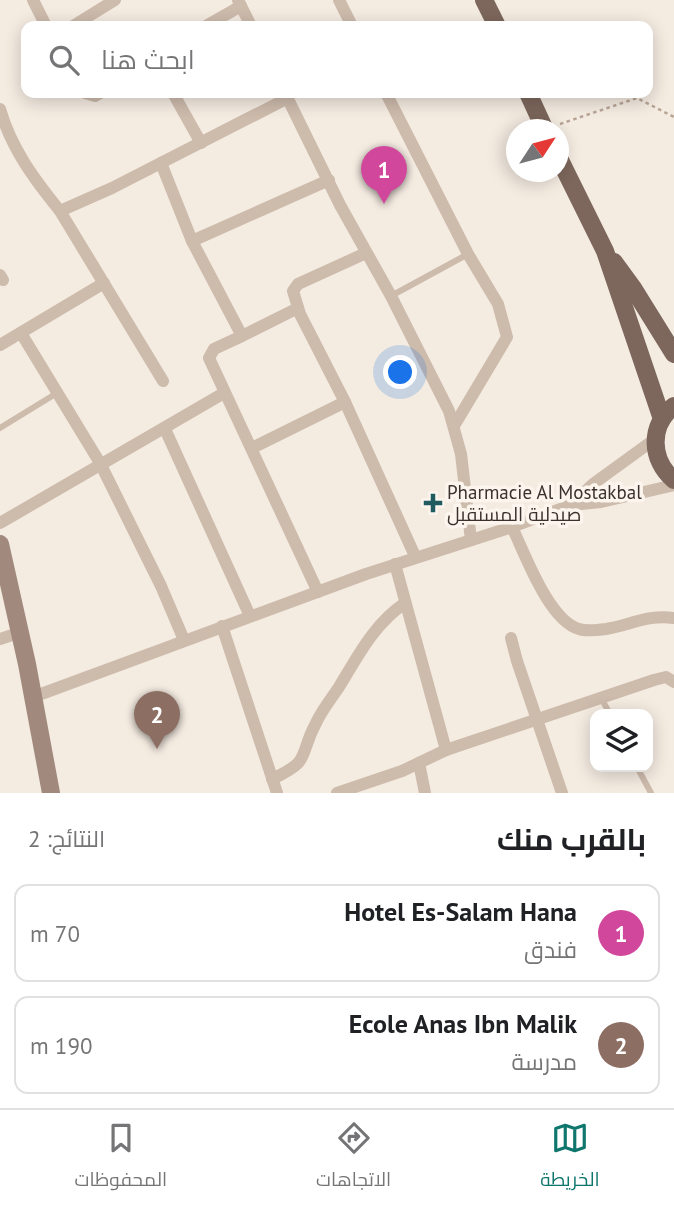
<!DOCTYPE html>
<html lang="ar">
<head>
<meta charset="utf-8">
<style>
  body { margin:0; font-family:"PT Sans",Cairo,sans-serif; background:#f6f6f6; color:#202124; direction:rtl }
  .controls { position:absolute; right:21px; bottom:21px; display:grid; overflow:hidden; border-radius:14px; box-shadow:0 4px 18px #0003 }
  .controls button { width:63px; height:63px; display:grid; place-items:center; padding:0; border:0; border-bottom:2px solid #e0e0e0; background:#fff; color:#202124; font:35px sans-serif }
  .compass { position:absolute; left:506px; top:119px; width:63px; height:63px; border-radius:50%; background:#fff; box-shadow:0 4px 18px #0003; rotate:54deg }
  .you { position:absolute; left:401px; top:373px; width:24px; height:24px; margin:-18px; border:5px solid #fff; border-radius:50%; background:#1a73e8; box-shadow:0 0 0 10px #1a73e833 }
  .badge { display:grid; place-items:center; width:46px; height:46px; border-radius:50%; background:#0f766e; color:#fff; font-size:23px; font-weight:700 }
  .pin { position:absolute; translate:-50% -58px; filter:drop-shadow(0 2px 4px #0008) }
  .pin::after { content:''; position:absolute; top:37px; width:24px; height:21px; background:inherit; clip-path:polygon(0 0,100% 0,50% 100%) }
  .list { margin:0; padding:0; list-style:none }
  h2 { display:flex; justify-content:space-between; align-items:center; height:91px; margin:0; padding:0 28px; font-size:30px }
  h2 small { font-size:23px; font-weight:400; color:#757577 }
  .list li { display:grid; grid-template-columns:46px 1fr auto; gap:21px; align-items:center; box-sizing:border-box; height:98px; margin:0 14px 14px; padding:0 14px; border:2px solid #e0e0e0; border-radius:14px }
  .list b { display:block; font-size:26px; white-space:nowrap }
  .list p { margin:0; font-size:23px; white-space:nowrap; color:#757577 }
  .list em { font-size:23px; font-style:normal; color:#757577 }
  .icon { flex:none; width:38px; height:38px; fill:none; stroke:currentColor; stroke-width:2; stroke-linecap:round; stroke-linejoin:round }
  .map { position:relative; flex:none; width:674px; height:793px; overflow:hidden; direction:ltr }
  .search { position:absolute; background:#fff; box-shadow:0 4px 18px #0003; left:21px; right:21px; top:21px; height:77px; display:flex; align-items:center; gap:18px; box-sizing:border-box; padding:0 24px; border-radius:14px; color:#757577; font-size:26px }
  .sheet { height:315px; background:#fff }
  nav { display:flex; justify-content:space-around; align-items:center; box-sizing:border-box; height:98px; border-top:2px solid #e0e0e0; background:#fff; font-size:19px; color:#757577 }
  nav a { display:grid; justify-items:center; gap:4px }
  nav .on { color:#0f766e }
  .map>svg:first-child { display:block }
</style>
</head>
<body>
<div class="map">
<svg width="674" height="793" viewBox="0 0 674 793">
  <rect width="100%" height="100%" fill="#f4ebe1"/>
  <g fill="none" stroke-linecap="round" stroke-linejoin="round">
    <path stroke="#b9a596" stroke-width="2.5" stroke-dasharray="3.5 3.5" stroke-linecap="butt" d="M560 124 637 98 674 117"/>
    <g stroke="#cdbbac" stroke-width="6">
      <path d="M391 296 468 254"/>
      <path d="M0 428 57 393"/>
      <path d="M601 698 610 714"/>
      <path d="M637 767 651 793"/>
    </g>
    <g stroke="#cdbbac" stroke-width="12">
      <path d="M33 0 46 26"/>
      <path d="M238 0 251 26"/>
      <path d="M339 0 352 26"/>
      <path d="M73 26 115 0"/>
      <path d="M206 26 241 6"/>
      <path d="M85 93 95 96 100 93"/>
      <path d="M173 93 201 143"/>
      <path d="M285 93 340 205 391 296 449 411 461 454 471 540"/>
      <path d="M386 93 468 254 498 304 507 337 454 426"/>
      <path d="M0 109C11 148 34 179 60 211L112 188 288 98"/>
      <path d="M161 163 192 241 329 180"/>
      <path d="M60 211 163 381"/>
      <path d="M192 241 242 336 298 308"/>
      <path d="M366 253 298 284 293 291 300 314 345 402 415 556"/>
      <path d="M0 275 3 280"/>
      <path d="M21 333 100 463 161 586 184 640"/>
      <path d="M242 336 214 349 209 358 318 592"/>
      <path d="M0 345 104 283"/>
      <path d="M165 429 250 616"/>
      <path d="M252 448 345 402"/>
      <path d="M571 505 593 484 655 439"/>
      <path d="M0 523 224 393"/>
      <path d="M512 527C525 554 549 621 579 629 585 631 598 630 606 629 630 625 649 614 674 618"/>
      <path d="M395 564 446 750"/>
      <path d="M222 626 277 793"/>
      <path d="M511 638 517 661 562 793"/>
      <path d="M0 639 21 632"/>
      <path d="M33 697 366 574 512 527 571 505 601 502 674 485"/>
      <path d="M419 763 425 793"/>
      <path d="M272 779C313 760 298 756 316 723 322 710 331 699 339 687 358 656 374 624 405 603"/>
      <path d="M337 793 402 771 446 750 654 680 666 677 674 682"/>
    </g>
    <path stroke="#a18a7d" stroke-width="18" d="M0 544 27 664 51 793"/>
    <g stroke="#7d675c" stroke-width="18">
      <path d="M484 0 497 26"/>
      <path d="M528 93 545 130"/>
      <path d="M558 156 605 251 662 419"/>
      <path d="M614 262 633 288 674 354"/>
      <path d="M674 406C649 425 650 460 674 480"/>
    </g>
  </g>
  <path fill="#1f5a5e" stroke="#fbf5ee" stroke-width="2.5" d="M429.5 492.5h7v7h7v7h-7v7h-7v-7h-7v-7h7z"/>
  <g text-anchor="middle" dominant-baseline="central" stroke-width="7" stroke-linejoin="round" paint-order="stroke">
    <g font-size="19" fill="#3b302b" stroke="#fbf5ee" text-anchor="start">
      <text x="447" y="492">Pharmacie Al Mostakbal<tspan x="447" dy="22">صيدلية المستقبل</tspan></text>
    </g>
  </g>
</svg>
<div class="controls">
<button><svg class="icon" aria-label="layers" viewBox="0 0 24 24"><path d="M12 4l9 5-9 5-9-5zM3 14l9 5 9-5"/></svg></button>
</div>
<svg class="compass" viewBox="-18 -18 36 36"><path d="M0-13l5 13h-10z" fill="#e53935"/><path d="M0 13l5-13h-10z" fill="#757577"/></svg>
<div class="you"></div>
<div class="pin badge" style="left:384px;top:204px;background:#d1479c">1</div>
<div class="pin badge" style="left:157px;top:749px;background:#8d6e63">2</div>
<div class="search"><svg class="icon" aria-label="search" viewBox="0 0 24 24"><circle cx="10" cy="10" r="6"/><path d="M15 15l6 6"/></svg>ابحث هنا</div>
</div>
<section class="sheet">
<h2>بالقرب منك<small>النتائج: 2</small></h2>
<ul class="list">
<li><span class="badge" style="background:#d1479c">1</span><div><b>Hotel Es-Salam Hana</b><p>فندق</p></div><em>70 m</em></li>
<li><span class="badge" style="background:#8d6e63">2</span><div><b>Ecole Anas Ibn Malik</b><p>مدرسة</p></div><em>190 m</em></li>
</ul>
</section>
<nav>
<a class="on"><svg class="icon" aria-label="map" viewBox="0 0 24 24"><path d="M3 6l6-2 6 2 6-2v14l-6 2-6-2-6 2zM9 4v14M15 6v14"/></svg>الخريطة</a>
<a><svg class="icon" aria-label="directions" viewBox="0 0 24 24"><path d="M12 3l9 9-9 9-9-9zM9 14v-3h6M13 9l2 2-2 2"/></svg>الاتجاهات</a>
<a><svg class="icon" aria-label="saved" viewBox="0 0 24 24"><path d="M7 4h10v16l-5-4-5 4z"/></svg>المحفوظات</a>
</nav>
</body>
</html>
